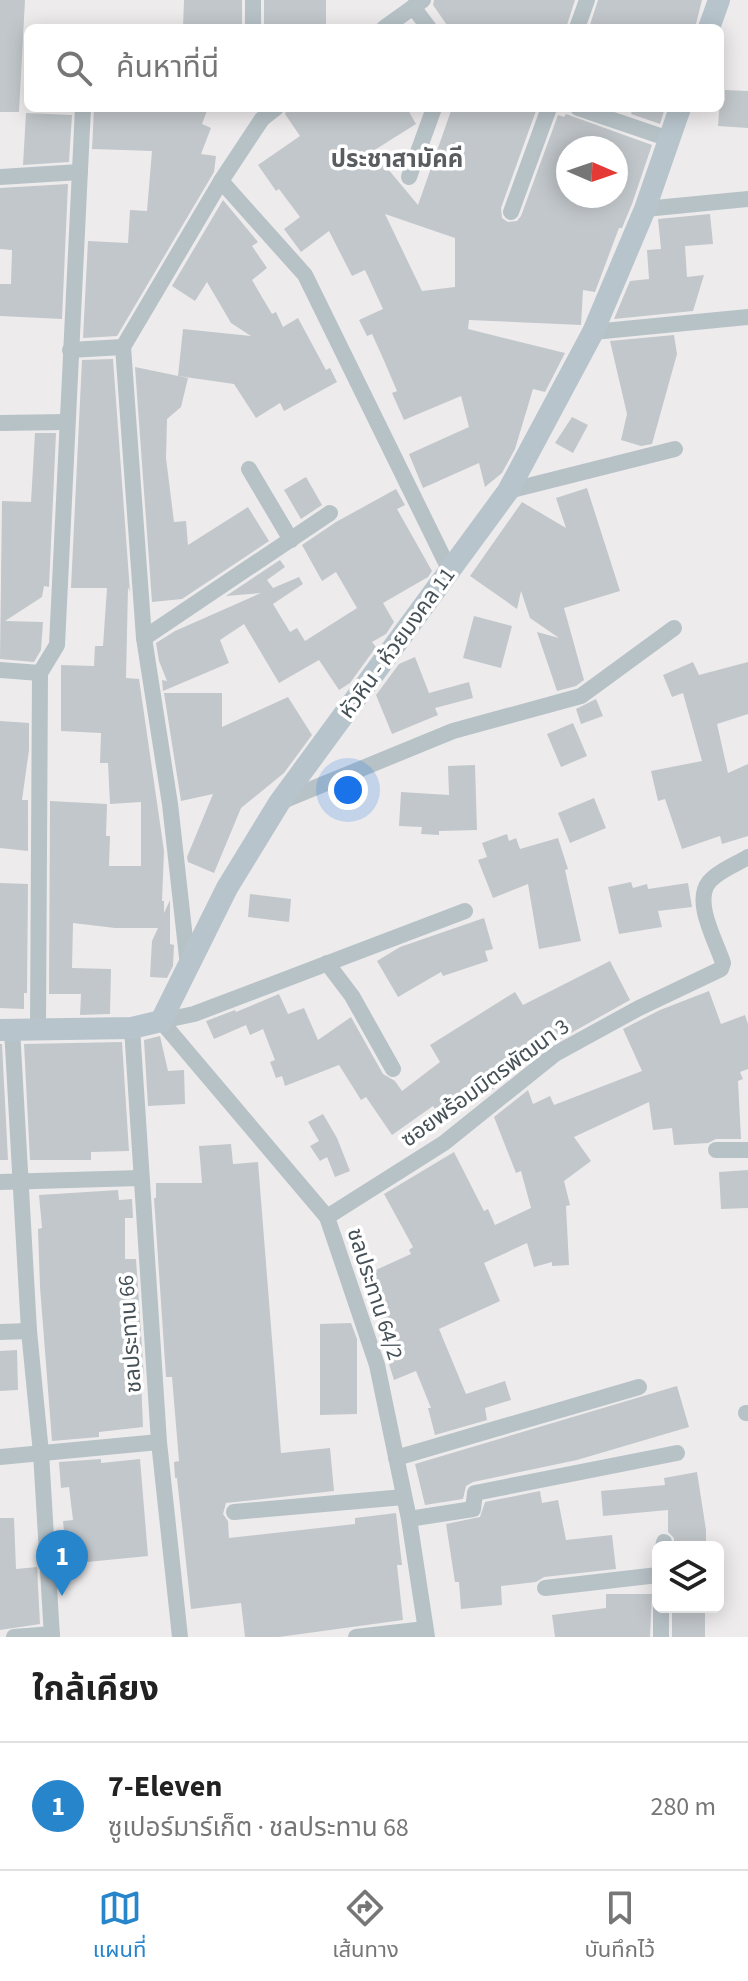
<!DOCTYPE html>
<html lang="th">
<head>
<meta charset="utf-8">
<style>
  body { margin:0; font-family:"Source Sans 3","Noto Sans Thai",sans-serif; background:#f2f2f2; color:#222 }
  .controls { position:absolute; right:24px; bottom:24px; display:grid; overflow:hidden; border-radius:12px; box-shadow:0 4px 20px #0003 }
  .controls button { width:72px; height:72px; display:grid; place-items:center; padding:0; border:0; border-bottom:2px solid #e0e0e0; background:#fff; color:#222; font:40px sans-serif }
  .compass { position:absolute; left:556px; top:136px; width:72px; height:72px; border-radius:50%; background:#fff; box-shadow:0 4px 20px #0003; rotate:92deg }
  .you { position:absolute; left:348px; top:790px; width:28px; height:28px; margin:-20px; border:6px solid #fff; border-radius:50%; background:#1a73e8; box-shadow:0 0 0 12px #1a73e833 }
  .badge { display:grid; place-items:center; width:52px; height:52px; border-radius:50%; background:#2785cc; color:#fff; font-size:26px; font-weight:700 }
  .pin { position:absolute; translate:-50% -66px; filter:drop-shadow(0 2px 4px #0008) }
  .pin::after { content:''; position:absolute; top:42px; width:28px; height:24px; background:inherit; clip-path:polygon(0 0,100% 0,50% 100%) }
  .list { margin:0; padding:0; list-style:none }
  h2 { display:flex; justify-content:space-between; align-items:center; height:104px; margin:0; padding:0 32px; font-size:34px }
  h2 small { font-size:26px; font-weight:400; color:#767676 }
  .list li { display:grid; grid-template-columns:52px 1fr auto; gap:24px; align-items:center; box-sizing:border-box; height:128px; padding:0 32px; border-top:2px solid #e0e0e0 }
  .list b { display:block; font-size:30px; white-space:nowrap }
  .list p { margin:0; font-size:26px; white-space:nowrap; color:#767676 }
  .list em { font-size:26px; font-style:normal; color:#767676 }
  .icon { flex:none; width:44px; height:44px; fill:none; stroke:currentColor; stroke-width:2; stroke-linecap:round; stroke-linejoin:round }
  .map { position:relative; flex:none; width:748px; height:1637px; overflow:hidden }
  .search { position:absolute; background:#fff; box-shadow:0 4px 20px #0003; left:24px; right:24px; top:24px; height:88px; display:flex; align-items:center; gap:20px; box-sizing:border-box; padding:0 28px; border-radius:12px; color:#767676; font-size:30px }
  .sheet { height:232px; background:#fff }
  nav { display:flex; justify-content:space-around; align-items:center; box-sizing:border-box; height:112px; border-top:2px solid #e0e0e0; background:#fff; font-size:22px; color:#767676 }
  nav a { display:grid; justify-items:center; gap:4px }
  nav .on { color:#2785cc }
  .map>svg:first-child { display:block }
</style>
</head>
<body>
<div class="map">
<svg width="748" height="1637" viewBox="0 0 748 1637">
  <rect width="100%" height="100%" fill="#eeebec"/>
  <g fill="#c2c7cb" fill-rule="evenodd">
    <path d="M0 0H25L19 112H0Z"/>
    <path d="M184 0H242V28H183Z"/>
    <rect x="264" y="0" width="62" height="28"/>
    <path d="M434 0H575L566 28H449L433 5Z"/>
    <path d="M598 0H702L695 28H589Z"/>
    <path d="M725 90 748 91V128L718 126 720 100 725 101Z"/>
    <path d="M94 108H208L202 124 211 128 201 154 216 156 214 172 117 336 83 338 88 241 128 243 130 210 147 211 152 151 92 149Z"/>
    <path d="M287 108H407L416 124 373 151 418 205 452 108H537L501 208 502 218 508 222 517 221 521 216 558 115 564 117 566 114 652 145 632 204 622 228H619L595 292 583 290 581 325 469 320 468 329 565 353 545 392 533 389 515 449 502 473 485 487 479 463 423 488 409 454 469 427 461 396 404 420 392 393 397 391 382 356 372 334 367 336 359 320 383 309 365 270 352 276 329 231 301 252 284 229 300 217 279 189 276 191 258 165 300 136 285 114ZM568 148H616V196H568ZM385 214 455 238V287L422 291Z"/>
    <path d="M633 108H665L660 124 631 114Z"/>
    <path d="M26 113 72 115 69 162 23 165Z"/>
    <path d="M68 184 62 319 0 316V284H11L12 250 0 249V188Z"/>
    <path d="M223 200 258 242 252 246 267 268 252 280 272 314 276 312 283 327 298 318 326 370 330 368 337 382 284 411 280 403 256 418 234 384 178 376 183 329 251 336 231 323 207 282 195 301 172 286Z"/>
    <path d="M710 214 713 244 685 246 687 277 704 275 693 311 614 319 630 281 649 279 647 250 661 249 658 219Z"/>
    <path d="M674 335 677 354 652 444 641 446 621 440 627 414 610 341Z"/>
    <path d="M113 359 130 592 128 587 126 678 139 679 164 851 162 901H164V913L170 900V944L174 945 173 966 167 978 150 977 152 941 158 928H115L73 923 72 968 111 969 110 1014 80 1015 81 994H49L50 801 107 804 106 836H110L109 866H141V802L110 804 108 763H100L101 733 61 731V665L94 666 95 646H103L107 588H71L82 360Z"/>
    <path d="M135 367 188 378 181 407 167 419 166 458 174 522 186 521 188 545 248 507 269 541 182 599 152 602Z"/>
    <path d="M572 417 588 425 573 453 555 443Z"/>
    <path d="M35 433H56L49 587 44 586 42 597 5 621 43 622 41 650 34 662 0 659 2 501 31 502Z"/>
    <path d="M306 477 322 505 301 519 284 490Z"/>
    <path d="M587 488 620 591 564 608 584 680 576 686 557 691 537 632 559 638 530 618 521 591 517 609 470 576 522 502 566 528 556 498Z"/>
    <path d="M396 489 405 505 397 509 432 571 428 577 383 603 394 622 386 634 372 642 376 647 350 683 339 690 319 660 279 683 244 624 220 640 229 663 163 691 162 680 167 681 159 661 156 643 175 631 261 593 226 596 280 560 285 567 267 580 273 588 299 577 303 584 273 604 290 632 297 628 305 641 357 608 336 572 322 581 302 545 336 522Z"/>
    <path d="M474 616 512 626 501 668 463 658Z"/>
    <path d="M415 657 429 693 469 682 473 698 435 708 438 715 392 734 376 695 399 664Z"/>
    <path d="M693 662 699 675 748 662V714L717 724 728 773 748 764V836L722 844 720 836 682 849 665 799 658 801 651 771 702 761 683 693 672 697 663 675Z"/>
    <path d="M164 693H222V727L288 697 312 735 284 773 241 808 214 873 188 862 187 857 213 794 181 801Z"/>
    <path d="M596 699 603 716 581 724 576 709Z"/>
    <path d="M0 721 29 723V750L22 800H28V851L0 848Z"/>
    <path d="M573 723 587 756 561 767 547 734Z"/>
    <path d="M475 765 477 830 439 831V835L421 834 422 827 399 826 401 792 449 795 448 766Z"/>
    <path d="M594 798 606 828 570 843 558 813Z"/>
    <path d="M507 834 509 841 516 838 520 849 558 838 568 869 565 870 581 941 539 949 528 884 493 898 478 860 487 857 482 843Z"/>
    <path d="M631 882 633 888 647 884 648 889 688 883 692 907 658 911 662 927 619 934 608 887Z"/>
    <path d="M0 883 28 884 27 993H24V1009L0 1008Z"/>
    <path d="M250 894 291 899 289 922 248 917Z"/>
    <path d="M484 918 493 949 485 951 488 961 443 976 441 972 398 997 377 961 400 947Z"/>
    <path d="M610 961 630 1000 537 1052 538 1053 483 1097 481 1093 466 1103 460 1094 437 1112 433 1106 392 1135 366 1097 361 1100 339 1065 285 1086 282 1076 276 1078 270 1062 275 1060 263 1029 250 1035 246 1025 214 1039 206 1021 235 1010 236 1012 279 994 288 1014 304 1008 318 1040 351 1017 383 1074 395 1081 402 1091 440 1062 430 1045 515 992 523 1005Z"/>
    <path d="M709 991 721 1024 745 1015 748 1024V1069L740 1072 743 1079 738 1081 741 1139H716L708 1143 674 1145 672 1128 653 1130 649 1102 574 1137 591 1161 564 1181 570 1205 566 1206 569 1265 552 1266V1262L534 1267 527 1243 484 1263 500 1301 439 1329 466 1394 505 1381 511 1400 485 1408 487 1420 435 1435 428 1408H431L416 1371 394 1380 388 1361 395 1359 381 1316 384 1315 367 1274 411 1254 409 1250 413 1247 384 1194 454 1152 484 1211 488 1209 495 1225 531 1208 521 1171 516 1173 494 1117 528 1090 533 1104 550 1096 554 1105 642 1071 623 1029 660 1010Z"/>
    <path d="M160 1036 168 1071 184 1070 185 1104 148 1106 144 1040Z"/>
    <path d="M122 1042 129 1151 91 1152V1160H30L24 1044Z"/>
    <path d="M0 1044H2L8 1160H0Z"/>
    <path d="M323 1114 337 1138 350 1171 335 1177 327 1157 320 1161 310 1146 319 1141 308 1122Z"/>
    <path d="M231 1144 233 1164 258 1162 281 1453 330 1448 334 1491 226 1503 223 1514 228 1521 229 1538 355 1524V1518L396 1513 402 1565H397L403 1620 279 1637H245L241 1603 191 1609 177 1478H175L174 1462 179 1461 172 1377H166L154 1198H156V1183H202L199 1146Z"/>
    <path d="M748 1170V1208L721 1209 719 1172Z"/>
    <path d="M118 1190 119 1200 132 1199 133 1218H125V1259H136L144 1378H141L143 1427 99 1432V1437L52 1441 40 1287 38 1229 42 1228 39 1195Z"/>
    <path d="M351 1323 357 1339V1414L320 1415V1324Z"/>
    <path d="M17 1350 18 1390 0 1391V1351Z"/>
    <path d="M677 1386 689 1427 577 1460 473 1482 466 1486 463 1499 425 1505 415 1464Z"/>
    <path d="M101 1459V1463L140 1459 148 1556 67 1564 63 1521 73 1520 69 1487 61 1488 59 1462Z"/>
    <path d="M697 1472 706 1530V1547H674V1538L668 1532V1510L603 1516 601 1491 665 1485 664 1478Z"/>
    <path d="M540 1491 542 1503 558 1500 566 1540 612 1535 616 1569 544 1577 536 1582 501 1586 502 1605 461 1609 459 1582H455L446 1524 480 1517 485 1502Z"/>
    <path d="M0 1518H14L16 1569 37 1567 40 1624 0 1630Z"/>
    <path d="M606 1594H652L650 1637H555L552 1615 606 1608Z"/>
    <rect x="672" y="1607" width="33" height="30"/>
  </g>
  <g fill="none" stroke-linecap="round" stroke-linejoin="round">
    <g stroke="#b7c2c7" stroke-width="16">
      <path d="M253 0V28"/>
      <path d="M413 7 429 28"/>
      <path d="M384 28 423 0"/>
      <path d="M577 28 587 0"/>
      <path d="M578 108 669 139"/>
      <path d="M0 177 80 172"/>
      <path d="M409 177 434 108"/>
      <path d="M221 181 305 275 450 571"/>
      <path d="M645 209 748 199"/>
      <path d="M511 212 549 108"/>
      <path d="M593 332 748 317"/>
      <path d="M123 347 144 638 170 804 188 966"/>
      <path d="M70 350 123 347 221 181 262 119 276 108"/>
      <path d="M0 423 67 422"/>
      <path d="M249 469 291 540"/>
      <path d="M508 491 675 449"/>
      <path d="M144 638 330 513"/>
      <path d="M0 670 40 673 57 645 83 108"/>
      <path d="M280 802 453 731 581 696 674 628"/>
      <path d="M327 963 352 996 393 1069"/>
      <path d="M38 1028 40 673"/>
      <path d="M132 1028 159 1442 180 1637"/>
      <path d="M12 1029 29 1331 41 1453 52 1637"/>
      <path d="M716 1150H748"/>
      <path d="M0 1182 141 1178"/>
      <path d="M327 1217 444 1143 555 1054 639 1008 721 969 723 963C716 941 693 902 709 882 718 871 737 864 748 857"/>
      <path d="M0 1332 29 1331"/>
      <path d="M746 1413H748"/>
      <path d="M0 1457 159 1442"/>
      <path d="M396 1458 639 1387"/>
      <path d="M234 1512 404 1497"/>
      <path d="M409 1519 473 1509 475 1493 677 1453"/>
      <path d="M663 1547 664 1542"/>
      <path d="M545 1588 658 1575"/>
      <path d="M14 1637 52 1634"/>
      <path d="M356 1637 425 1629"/>
      <path d="M427 1637 409 1519 377 1365 327 1217 161 1021 194 1014 465 911"/>
      <path d="M661 1637V1607"/>
    </g>
    <g stroke="#b8c4cc" stroke-width="22">
      <path d="M709 28 719 0"/>
      <path d="M0 1030 132 1028 161 1021 227 888 279 803 508 491 593 332 645 209 680 108"/>
    </g>
  </g>
  <g text-anchor="middle" dominant-baseline="central" stroke-width="7" stroke-linejoin="round" paint-order="stroke">
    <g font-size="22" fill="#455157" stroke="#fff">
      <text transform="translate(397 643) rotate(-54)">หัวหิน - ห้วยมงคล 11</text>
      <text transform="translate(485 1083) rotate(-36)">ซอยพร้อมมิตรพัฒนา 3</text>
      <text transform="translate(375 1294) rotate(72)">ชลประทาน 64/2</text>
      <text transform="translate(130 1334) rotate(-94)">ชลประทาน 66</text>
    </g>
    <g font-size="24" font-weight="bold" fill="#595d60" stroke="#fff">
      <text x="397" y="159">ประชาสามัคคี</text>
    </g>
  </g>
</svg>
<div class="controls">
<button><svg class="icon" aria-label="layers" viewBox="0 0 24 24"><path d="M12 4l9 5-9 5-9-5zM3 14l9 5 9-5"/></svg></button>
</div>
<svg class="compass" viewBox="-18 -18 36 36"><path d="M0-13l5 13h-10z" fill="#e53935"/><path d="M0 13l5-13h-10z" fill="#767676"/></svg>
<div class="you"></div>
<div class="pin badge" style="left:62px;top:1596px">1</div>
<div class="search"><svg class="icon" aria-label="search" viewBox="0 0 24 24"><circle cx="10" cy="10" r="6"/><path d="M15 15l6 6"/></svg>ค้นหาที่นี่</div>
</div>
<section class="sheet">
<h2>ใกล้เคียง<small></small></h2>
<ul class="list">
<li><span class="badge">1</span><div><b>7-Eleven</b><p>ซูเปอร์มาร์เก็ต · ชลประทาน 68</p></div><em>280 m</em></li>
</ul>
</section>
<nav>
<a class="on"><svg class="icon" aria-label="map" viewBox="0 0 24 24"><path d="M3 6l6-2 6 2 6-2v14l-6 2-6-2-6 2zM9 4v14M15 6v14"/></svg>แผนที่</a>
<a><svg class="icon" aria-label="directions" viewBox="0 0 24 24"><path d="M12 3l9 9-9 9-9-9zM9 14v-3h6M13 9l2 2-2 2"/></svg>เส้นทาง</a>
<a><svg class="icon" aria-label="saved" viewBox="0 0 24 24"><path d="M7 4h10v16l-5-4-5 4z"/></svg>บันทึกไว้</a>
</nav>
</body>
</html>
